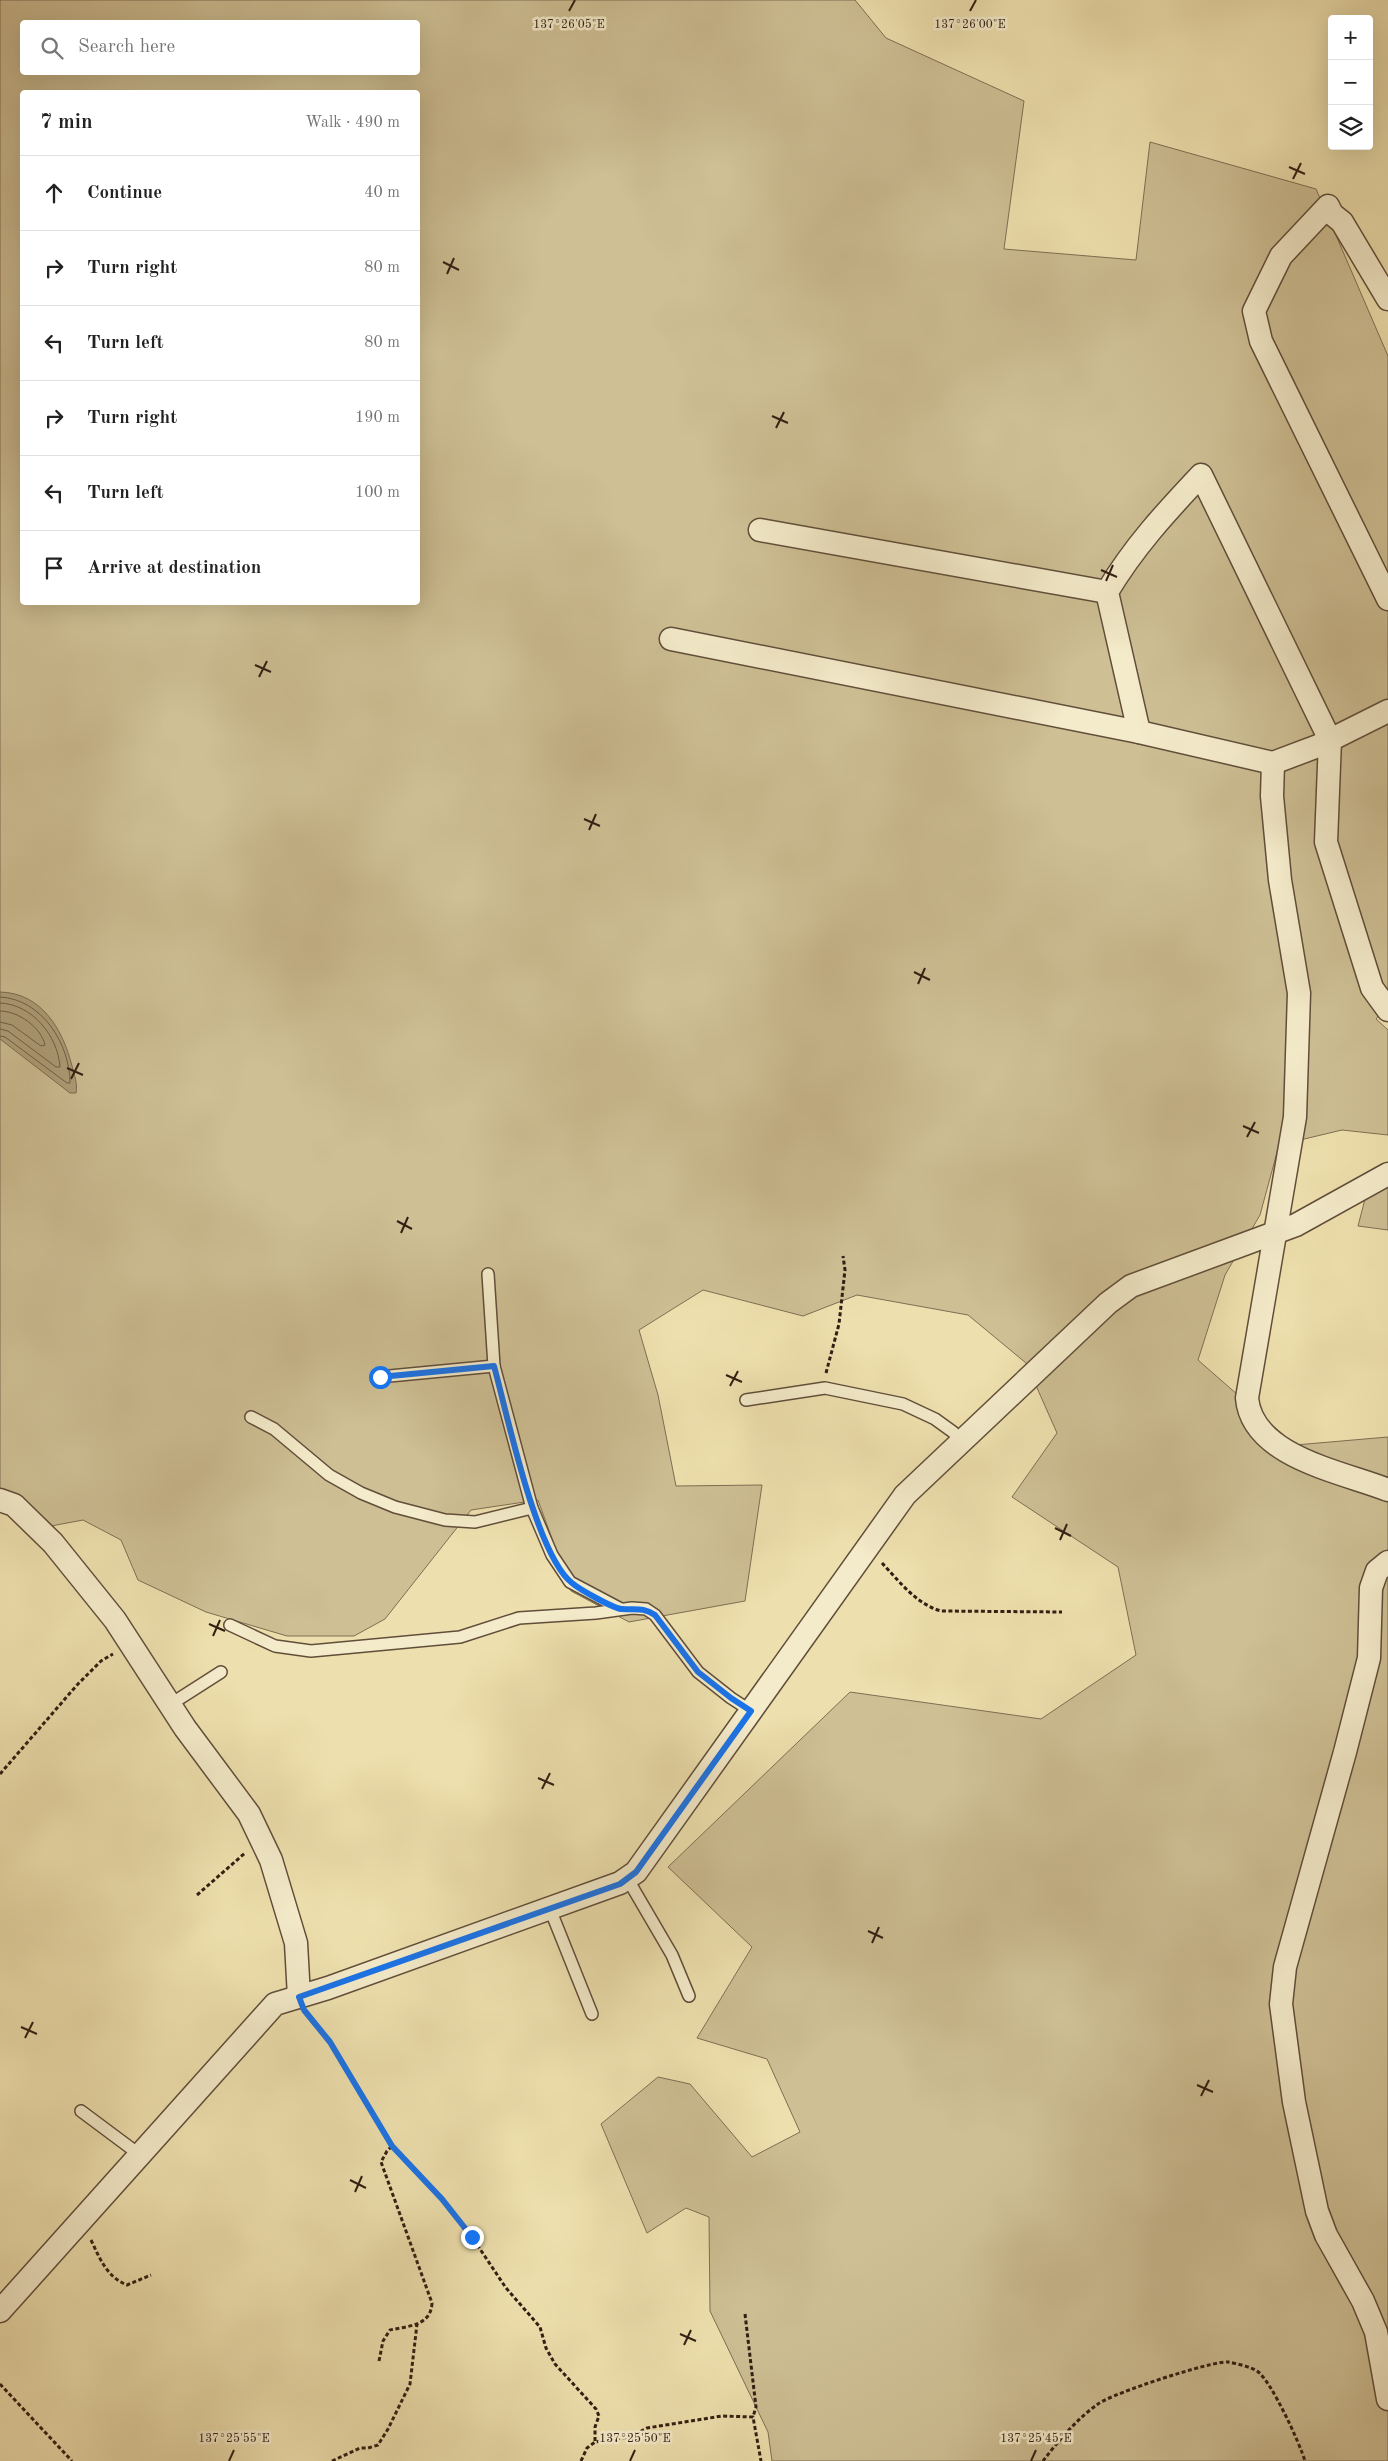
<!DOCTYPE html>
<html lang="en">
<head>
<meta charset="utf-8">
<style>
  body { margin:0; font-family:"Old Standard TT",serif; background:#f6f6f6; color:#222 }
  .controls { position:absolute; right:15px; top:15px; display:grid; overflow:hidden; border-radius:5px; box-shadow:0 5px 20px #0002 }
  .controls button { width:45px; height:45px; display:grid; place-items:center; padding:0; border:0; border-bottom:1px solid #e0e0e0; background:#fff; color:#222; font:25px sans-serif }
  .stop { position:absolute; width:15px; height:15px; margin:-11px; border:4px solid #1a73e8; border-radius:50%; background:#fff }
  .stop.end { background:#1a73e8; border-color:#fff; box-shadow:0 1px 5px #0008 }
  .list { margin:0; padding:0; list-style:none }
  h2 { display:flex; justify-content:space-between; align-items:center; height:65px; margin:0; padding:0 20px; font-size:21px }
  h2 small { font-size:16px; font-weight:400; color:#767676 }
  .list li { display:grid; grid-template-columns:32px 1fr auto; gap:15px; align-items:center; box-sizing:border-box; height:75px; padding:0 20px; border-top:1px solid #e0e0e0 }
  .list b { display:block; font-size:19px; white-space:nowrap }
  .list em { font-size:16px; font-style:normal; color:#767676 }
  .icon { flex:none; width:28px; height:28px; fill:none; stroke:currentColor; stroke-width:2; stroke-linecap:round; stroke-linejoin:round }
  .map { position:relative; flex:none; width:1388px; height:2461px; overflow:hidden }
  .search { position:absolute; background:#fff; box-shadow:0 5px 20px #0002; left:20px; top:20px; width:400px; height:55px; display:flex; align-items:center; gap:12px; box-sizing:border-box; padding:0 18px; border-radius:5px; color:#767676; font-size:19px }
  .panel { position:absolute; background:#fff; box-shadow:0 5px 20px #0002; left:20px; top:90px; width:400px; height:515px; border-radius:5px }
  .map>svg:first-child { display:block }
</style>
</head>
<body>
<div class="map">
<svg width="1388" height="2461" viewBox="0 0 1388 2461">
  <rect width="100%" height="100%" fill="#eee0ae"/>
  <filter id="stains"><feTurbulence type="fractalNoise" baseFrequency=".004" numOctaves="4"/><feColorMatrix values="0 0 0 0 .2 0 0 0 0 .09 0 0 0 0 .02 0 0 0 .5 -.17"/></filter>
  <radialGradient id="worn" r=".72"><stop offset=".6" stop-color="#630" stop-opacity="0"/><stop offset="1" stop-color="#630" stop-opacity=".3"/></radialGradient>
  <g fill="#cebf94" stroke="#806e54" fill-rule="evenodd">
    <path d="M0 0H855L886 38 1024 101 1004 249 1136 260 1150 142 1316 189 1388 356V1003L1376 1019 1388 1030V1135L1342 1130 1279 1145 1260 1215 1225 1275 1198 1360 1295 1445 1388 1437V2461H772L768 2432 710 2311 709 2217 686 2208 647 2233 601 2124 658 2077 690 2084 752 2157 800 2132 767 2059 697 2038 752 1947 668 1867 850 1692 1041 1719 1136 1655 1118 1567 1012 1497 1057 1433 1026 1363 968 1315 857 1295 803 1316 703 1290 639 1330 658 1395 676 1486 762 1485 745 1601 629 1622 571 1591 538 1500 471 1510 385 1619 354 1636H287L206 1612 138 1580 121 1540 83 1520 51 1526 0 1496ZM22 22H418V72H22ZM22 92H418V602H22Z"/>
    <path d="M1388 1187V1230L1358 1226 1365 1199Z"/>
  </g>
  <path fill="#ae9e79" stroke="#7c6b50" d="M0 992C42 993 63 1030 72 1066 74 1074 78 1084 76 1093H70L0 1039Z"/>
  <g fill="none" stroke-linecap="round" stroke-linejoin="round">
    <g stroke="#705e46" stroke-width="1">
      <path d="M0 997C42 999 70 1044 70 1083H67L5 1037 0 1036"/>
      <path d="M0 1003C32 1004 58 1036 60 1067H56L8 1031 0 1029"/>
      <path d="M0 1011C18 1011 41 1027 45 1045L41 1046 12 1025 0 1022"/>
    </g>
    <defs>
      <g id="service">
        <path d="M488 1274 494 1366 532 1508 552 1555 570 1582 621 1609"/>
        <path d="M379 1377 494 1366"/>
        <path d="M746 1400 825 1388 903 1404 935 1419 953 1432 961 1442"/>
        <path d="M251 1417 274 1429 329 1475 361 1493 395 1507 445 1520 475 1522 532 1508"/>
        <path d="M230 1625 275 1646 311 1651 460 1637 519 1618 596 1613 632 1608 646 1609 655 1615 698 1672 731 1698 751 1711"/>
        <path d="M171 1704 221 1672"/>
        <path d="M627 1878 672 1955 689 1996"/>
        <path d="M550 1909 592 2014"/>
        <path d="M81 2111 140 2155"/>
      </g>
      <g id="minor">
        <path d="M1388 299 1342 222 1332 214 1328 206 1281 256 1254 311 1261 341 1388 599"/>
        <path d="M760 530 1107 592"/>
        <path d="M671 639 1139 732 1273 763 1318 746 1388 711"/>
        <path d="M1139 732 1107 592C1133 548 1166 512 1201 475L1330 740 1326 842 1372 988 1388 1010"/>
        <path d="M1273 763 1272 796 1280 880 1299 993 1295 1117 1247 1398C1252 1457 1343 1472 1388 1490"/>
        <path d="M0 1500 14 1505 53 1543 115 1620 185 1728 249 1814 271 1860 296 1943 299 1997"/>
        <path d="M1388 1562 1377 1571 1371 1588 1369 1658 1345 1752 1285 1967 1281 2004 1294 2102 1317 2211 1326 2235 1363 2301 1376 2332 1388 2399"/>
        <path d="M0 2311 275 2004 328 1988 620 1883 636 1872 905 1495 1108 1303 1131 1286 1296 1225 1388 1174"/>
      </g>
    </defs>
    <use href="#service" stroke="#614e3a" stroke-width="14"/>
    <use href="#minor" stroke="#614e3a" stroke-width="25"/>
    <g stroke="#321e13" stroke-width="3" stroke-dasharray="4 2.5" stroke-linecap="butt">
      <path d="M826 1373 839 1324 845 1270 843 1256"/>
      <path d="M882 1563C899 1581 916 1604 941 1611L1062 1612"/>
      <path d="M0 1774 77 1685 101 1661 113 1654"/>
      <path d="M197 1895 245 1853"/>
      <path d="M309 2015 330 2042 392 2146 442 2199 472 2237 506 2288 540 2327 546 2348 555 2364 596 2409 599 2416 595 2427V2442"/>
      <path d="M91 2240C100 2259 107 2277 127 2285L151 2275"/>
      <path d="M745 2314 756 2407 753 2417"/>
      <path d="M379 2361 383 2341 390 2330C408 2326 431 2326 432 2303L381 2162 387 2151 392 2146"/>
      <path d="M0 2384 72 2461"/>
      <path d="M332 2461 360 2448H368L378 2445 388 2429 410 2384 417 2324"/>
      <path d="M581 2461 587 2448 595 2442 630 2437 647 2428 722 2416 753 2417 761 2461"/>
      <path d="M1043 2461C1058 2441 1078 2418 1098 2404 1113 2393 1211 2361 1228 2362 1235 2363 1251 2367 1257 2371 1271 2380 1300 2444 1305 2461"/>
    </g>
    <use href="#service" stroke="#f4ebca" stroke-width="11"/>
    <use href="#minor" stroke="#f4ebca" stroke-width="22"/>
  </g>
  <g fill="none" stroke-linecap="round" stroke-linejoin="round">
    <path stroke="#1a73e8" stroke-width="6" d="M380 1377 494 1366C507 1413 536 1555 572 1583 579 1589 614 1609 622 1609 636 1610 643 1607 655 1615L698 1672 731 1698 751 1711 636 1872 620 1884 299 1997 304 2010 330 2042 392 2146 442 2199 472 2237"/>
  </g>
  <path fill="none" stroke="#321e13" stroke-width="2" d="M569 11 575 0M970 11 976 0M1289 167 1305 174M1293 179 1301 163M443 262 459 270M447 274 454 258M772 416 788 423M776 428 784 412M1101 570 1117 577M1106 581 1113 565M255 665 271 672M259 677 267 661M584 819 600 826M589 830 596 814M914 972 930 980M918 984 925 968M67 1068 83 1075M71 1079 79 1063M1243 1126 1259 1133M1247 1137 1255 1122M397 1221 412 1229M401 1233 408 1217M726 1375 742 1382M730 1386 738 1371M1055 1528 1071 1536M1060 1540 1067 1524M209 1624 225 1631M213 1636 220 1620M538 1778 554 1785M542 1789 550 1773M868 1931 883 1938M872 1943 879 1927M21 2027 37 2034M25 2038 33 2022M1197 2085 1213 2092M1201 2096 1209 2080M350 2180 366 2188M355 2192 362 2176M680 2334 696 2341M684 2345 691 2330M229 2461 234 2450M630 2461 635 2450M1031 2461 1036 2450"/>
  <g font-size="12" text-anchor="middle" fill="#321e13" stroke="#f4ebca" stroke-width="5" stroke-linejoin="round" paint-order="stroke">
    <text x="569" y="28">137°26'05"E</text>
    <text x="970" y="28">137°26'00"E</text>
    <text x="234" y="2442">137°25'55"E</text>
    <text x="635" y="2442">137°25'50"E</text>
    <text x="1036" y="2442">137°25'45"E</text>
  </g>
  <rect width="100%" height="100%" filter="url(#stains)"/>
  <rect width="100%" height="100%" fill="url(#worn)"/>
</svg>
<div class="controls">
<button>+</button>
<button>−</button>
<button><svg class="icon" aria-label="layers" viewBox="0 0 24 24"><path d="M12 4l9 5-9 5-9-5zM3 14l9 5 9-5"/></svg></button>
</div>
<div class="stop" style="left:380px;top:1377px"></div>
<div class="stop end" style="left:472px;top:2237px"></div>
<div class="search"><svg class="icon" aria-label="search" viewBox="0 0 24 24"><circle cx="10" cy="10" r="6"/><path d="M15 15l6 6"/></svg>Search here</div>
<section class="panel">
<h2>7 min<small>Walk · 490 m</small></h2>
<ul class="list">
<li><svg class="icon" aria-label="ahead" viewBox="0 0 24 24"><path d="M12 20V5M6 11l6-6 6 6"/></svg><div><b>Continue</b></div><em>40 m</em></li>
<li><svg class="icon" aria-label="right" viewBox="0 0 24 24"><path d="M7 20v-9h11M14 6l5 5-5 5"/></svg><div><b>Turn right</b></div><em>80 m</em></li>
<li><svg class="icon" aria-label="left" viewBox="0 0 24 24"><path d="M17 20v-9H6M10 6l-5 5 5 5"/></svg><div><b>Turn left</b></div><em>80 m</em></li>
<li><svg class="icon" aria-label="right" viewBox="0 0 24 24"><path d="M7 20v-9h11M14 6l5 5-5 5"/></svg><div><b>Turn right</b></div><em>190 m</em></li>
<li><svg class="icon" aria-label="left" viewBox="0 0 24 24"><path d="M17 20v-9H6M10 6l-5 5 5 5"/></svg><div><b>Turn left</b></div><em>100 m</em></li>
<li><svg class="icon" aria-label="arrive" viewBox="0 0 24 24"><path d="M6 21V4h12l-3 4 3 4H6"/></svg><div><b>Arrive at destination</b></div></li>
</ul>
</section>
</div>
</body>
</html>
